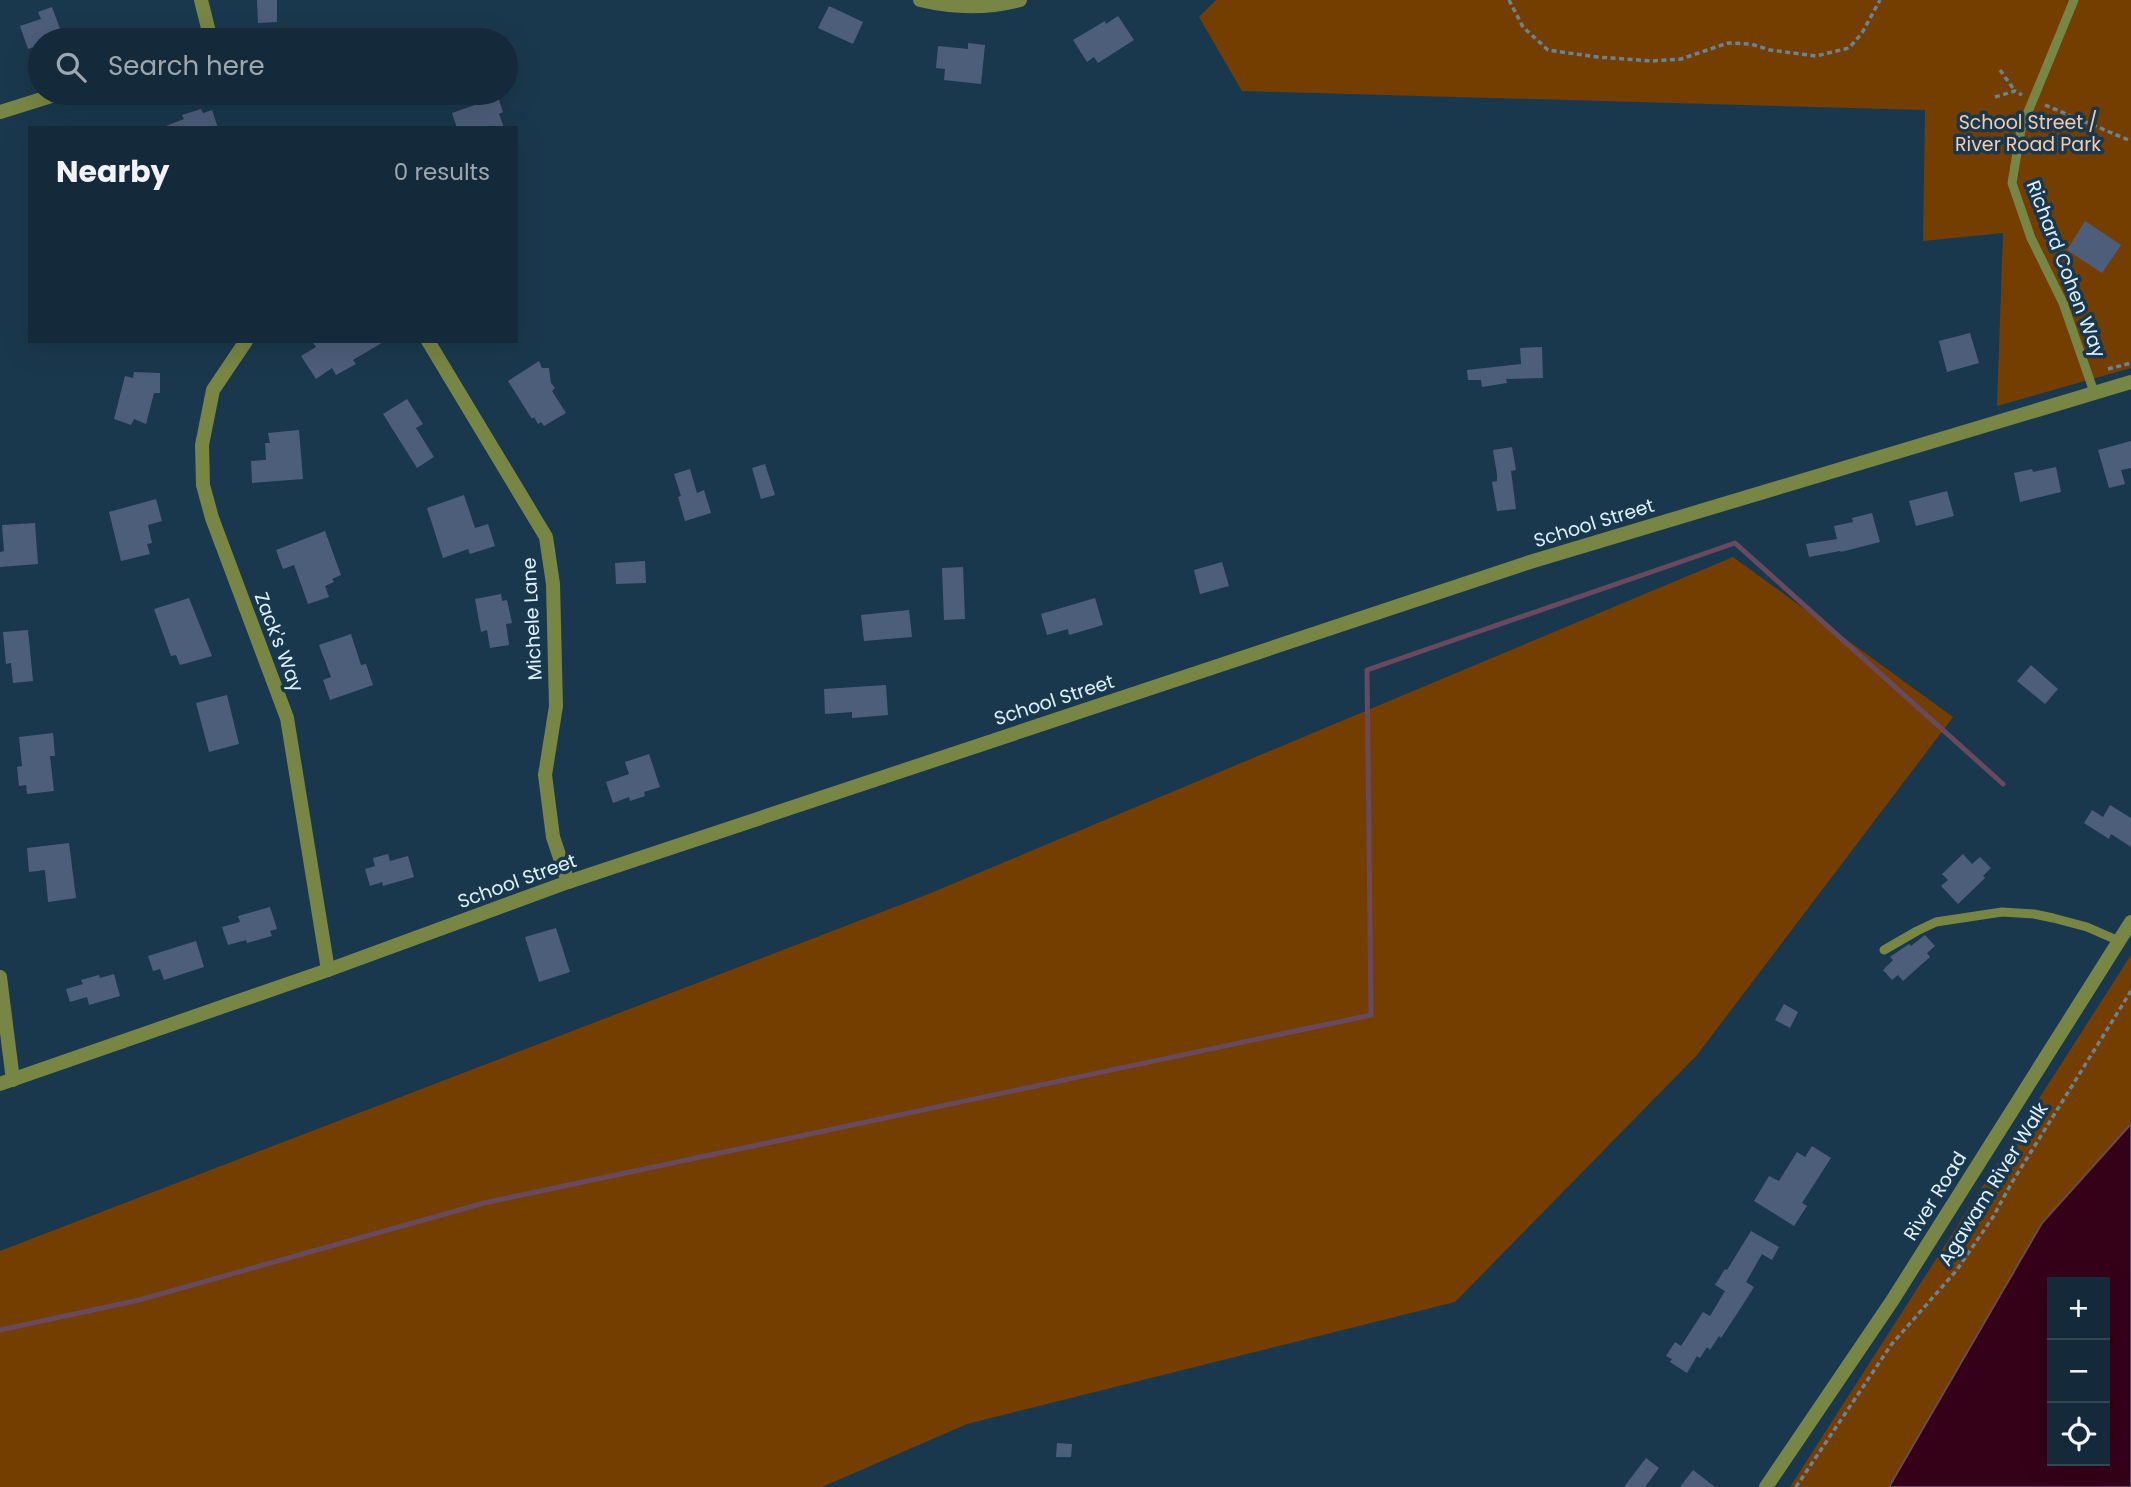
<!DOCTYPE html>
<html lang="en">
<head>
<meta charset="utf-8">
<style>
  body { margin:0; font-family:Poppins,sans-serif; background:#1d3242; color:#f1f3f6 }
  .controls { position:absolute; right:21px; bottom:21px; display:grid; overflow:hidden; border-radius:0px; box-shadow:0 7px 28px #0002 }
  .controls button { width:63px; height:63px; display:grid; place-items:center; padding:0; border:0; border-bottom:2px solid #334654; background:#142a3a; color:#f1f3f6; font:35px sans-serif }
  .list { margin:0; padding:0; list-style:none }
  h2 { display:flex; justify-content:space-between; align-items:center; height:91px; margin:0; padding:0 28px; font-size:30px }
  h2 small { font-size:23px; font-weight:400; color:#9da7af }
  .icon { flex:none; width:38px; height:38px; fill:none; stroke:currentColor; stroke-width:2; stroke-linecap:round; stroke-linejoin:round }
  .map { position:relative; flex:none; width:2131px; height:1487px; overflow:hidden }
  .search { position:absolute; background:#142a3a; box-shadow:0 7px 28px #0002; left:28px; top:28px; width:490px; height:77px; display:flex; align-items:center; gap:18px; box-sizing:border-box; padding:0 24px; border-radius:38px; color:#9da7af; font-size:26px }
  .panel { position:absolute; background:#142a3a; box-shadow:0 7px 28px #0002; left:28px; top:126px; width:490px; height:217px; border-radius:0px }
  .map>svg:first-child { display:block }
</style>
</head>
<body>
<div class="map">
<svg width="2131" height="1487" viewBox="0 0 2131 1487">
  <rect width="100%" height="100%" fill="#1a384d"/>
  <g fill="#743e00">
    <path d="M1216 0H2131V368L1997 406 2003 233 1923 241 1925 110 1242 91 1199 17Z"/>
    <path d="M1733 557 1953 717 1697 1055 1455 1302 967 1424 822 1487H0V1251L926 895Z"/>
    <path d="M2131 955V1124L2042 1223 1889 1487H1790Z"/>
  </g>
  <path fill="#350118" stroke="#68495d" stroke-width="2" fill-rule="evenodd" d="M2131 1124V1487H1889L2042 1223ZM2052 1282H2105V1461H2052Z"/>
  <g fill="none" stroke-linecap="round" stroke-linejoin="round">
    <path stroke="#68495d" stroke-width="5" d="M0 1330 139 1300 484 1203 1371 1015 1367 670 1735 543 2003 784"/>
  </g>
  <g fill="#4d5e7b">
    <path d="M257 0H277V22L258 23Z"/>
    <path d="M829 6 863 22 853 44 818 28Z"/>
    <path d="M52 7 63 37 54 40H40V45L28 49 20 26 41 19 38 12Z"/>
    <path d="M1118 16 1134 40 1098 63 1094 57 1087 62 1073 40 1105 21 1106 24Z"/>
    <path d="M968 43 985 45 981 84 944 80 945 69 936 68 938 46 968 49Z"/>
    <path d="M498 97 503 112 499 114 504 128H457L452 113Z"/>
    <path d="M201 109 203 113 212 110 218 128H167L166 126 184 119 182 115Z"/>
    <path d="M2085 221 2121 245 2102 273 2067 250Z"/>
    <path d="M1970 333 1979 363 1947 372 1939 341Z"/>
    <path d="M312 341H385L353 360 356 364 336 375 332 368 316 379 301 356 316 347Z"/>
    <path d="M1542 347 1543 378 1506 379 1507 383 1482 387 1481 380H1468L1467 370 1521 364 1520 348Z"/>
    <path d="M539 361 542 368H549L551 383 555 388 552 391 566 413 544 426 541 422 538 424 534 417 532 419 508 381Z"/>
    <path d="M134 372 160 373V393H154L146 424 134 419 131 425 114 419 125 376 133 378Z"/>
    <path d="M407 399 423 424 416 428 434 457 417 468 383 414Z"/>
    <path d="M299 430 303 479 252 483 251 461 266 460 265 443H270L268 433Z"/>
    <path d="M2131 441V468L2121 470 2125 484 2109 488 2098 450Z"/>
    <path d="M1512 447 1516 470 1511 471 1516 509 1497 511 1492 482 1497 481V475L1493 450Z"/>
    <path d="M765 464 775 495 761 499 752 468Z"/>
    <path d="M2056 467 2061 492 2020 502 2014 473 2032 469 2033 472Z"/>
    <path d="M690 469 697 493 704 490 711 513 685 521 678 497 681 496 674 474Z"/>
    <path d="M1947 491 1954 516 1916 526 1909 501Z"/>
    <path d="M464 495 475 528 488 524 495 546 470 554 468 549 443 558 427 508Z"/>
    <path d="M156 499 162 521 148 525 152 543 147 544 150 554 121 561 109 512Z"/>
    <path d="M1872 513 1880 542 1841 552 1840 551 1809 557 1806 544 1837 539 1834 526 1853 522 1852 518Z"/>
    <path d="M35 523 38 564 0 567V552L4 551 2 525Z"/>
    <path d="M325 531 341 575 332 579 334 582 325 586 329 597 308 604 294 565 283 569 276 550Z"/>
    <path d="M645 561 646 583 616 584 615 563Z"/>
    <path d="M1222 562 1229 586 1200 594 1194 570Z"/>
    <path d="M963 567 965 619 944 620 942 568Z"/>
    <path d="M501 594 502 601 507 600 512 623 506 624 509 645 490 648 487 630 481 632 475 599Z"/>
    <path d="M189 598 212 656 180 665 176 655 171 656 154 609Z"/>
    <path d="M1095 598 1103 625 1069 635 1068 629 1047 635 1041 614Z"/>
    <path d="M909 610 912 637 864 641 861 615Z"/>
    <path d="M28 630 33 681 13 683 11 663 6 664 3 632Z"/>
    <path d="M351 634 361 665 366 664 373 685 330 700 323 680 331 677 319 645Z"/>
    <path d="M2031 665 2058 689 2045 704 2017 681Z"/>
    <path d="M886 685 888 715 852 718V712L825 714 824 689Z"/>
    <path d="M227 695 239 744 209 752 196 703Z"/>
    <path d="M53 733 55 756H50L54 791 27 794 26 785 19 786 17 767 22 766 19 737Z"/>
    <path d="M649 754 660 787 644 792 645 796 630 801 629 797 613 803 606 782 629 774 625 762Z"/>
    <path d="M2110 805 2131 818V847L2111 834 2109 839 2084 823 2092 810 2103 817Z"/>
    <path d="M69 843 76 898 48 902 45 870 29 872 27 848Z"/>
    <path d="M388 854 390 861 408 856 414 877 383 886 382 882 370 886 365 869 375 866 373 858Z"/>
    <path d="M1963 854 1972 864 1980 857 1991 868 1983 876 1985 878 1958 904 1941 886 1948 880 1942 874Z"/>
    <path d="M270 907 277 929 270 931 272 936 247 943 246 940 228 945 222 927 240 922 238 916Z"/>
    <path d="M556 928 570 972 539 982 525 937Z"/>
    <path d="M1925 935 1935 946 1927 953 1930 957 1903 981 1898 975 1892 980 1883 970 1893 960 1890 957 1909 944 1911 946Z"/>
    <path d="M196 941 204 967 164 980 160 969 153 971 148 956Z"/>
    <path d="M114 974 120 996 89 1005 87 997 70 1002 66 989 83 984 81 980 99 975 100 978Z"/>
    <path d="M1784 1004 1798 1012 1790 1028 1775 1020Z"/>
    <path d="M1812 1146 1831 1158 1802 1203 1807 1206 1794 1226 1754 1201 1769 1176 1779 1181 1797 1152 1805 1157Z"/>
    <path d="M1751 1231 1779 1247 1772 1260 1762 1254 1746 1282 1754 1287 1742 1306 1721 1338 1719 1336 1710 1350 1707 1347 1700 1358 1697 1356 1687 1373 1670 1362 1672 1359 1666 1356 1675 1342 1681 1346 1703 1312 1710 1316 1725 1291 1715 1285 1725 1269 1727 1270Z"/>
    <path d="M1057 1443 1072 1444 1071 1457H1056Z"/>
    <path d="M1646 1458 1659 1468 1645 1487H1624Z"/>
    <path d="M1693 1470 1715 1487H1680Z"/>
  </g>
  <g fill="none" stroke-linecap="round" stroke-linejoin="round">
    <g stroke="#6a8395" stroke-width="3.5" stroke-dasharray="5 3.5" stroke-linecap="butt">
      <path d="M1509 0 1523 27 1548 50 1597 57 1652 61 1681 59 1728 43 1751 44 1770 50 1816 56 1849 48 1862 33 1880 0"/>
      <path d="M2000 70 2015 91"/>
      <path d="M1995 97 2015 91 2022 95"/>
      <path d="M2045 105 2131 141"/>
      <path d="M2108 369 2131 363"/>
      <path d="M1796 1487 1891 1345 1956 1271 1993 1217 2011 1184 2131 991"/>
    </g>
    <g stroke="#778645" stroke-width="9">
      <path d="M2074 0 2021 129 2012 183 2031 238 2063 303 2094 392"/>
      <path d="M1884 950 1917 931 1936 922 2002 912 2034 914 2053 918 2087 927 2119 941"/>
    </g>
    <g stroke="#778645" stroke-width="14">
      <path d="M201 0 211 40"/>
      <path d="M920 0C954 8 986 9 1020 0"/>
      <path d="M0 112 61 93"/>
      <path d="M246 341 213 390 202 445 203 485 212 518 287 718 328 970"/>
      <path d="M428 341 546 537 553 584 556 706 545 775 553 837 568 882"/>
      <path d="M0 977 13 1080"/>
    </g>
    <g stroke="#778645" stroke-width="14">
      <path d="M0 1084 328 970 568 882 1530 562 2131 382"/>
      <path d="M1766 1487 1892 1301 2131 922"/>
    </g>
  </g>
  <g text-anchor="middle" dominant-baseline="central" stroke-width="7" stroke-linejoin="round" paint-order="stroke">
    <g font-size="19" fill="#f8cba8" stroke="#1a384d">
      <text x="2028" y="122">School Street /<tspan x="2028" dy="22">River Road Park</tspan></text>
    </g>
    <g font-size="19" fill="#dff1fe" stroke="#1a384d">
      <text transform="translate(2066 269) rotate(69)">Richard Cohen Way</text>
      <text transform="translate(1594 523) rotate(-17)">School Street</text>
      <text transform="translate(532 619) rotate(-93)">Michele Lane</text>
      <text transform="translate(279 642) rotate(69)">Zack's Way</text>
      <text transform="translate(1054 700) rotate(-18)">School Street</text>
      <text transform="translate(517 881) rotate(-20)">School Street</text>
      <text transform="translate(1993 1184) rotate(-58)">Agawam River Walk</text>
      <text transform="translate(1935 1196) rotate(-58)">River Road</text>
    </g>
  </g>
</svg>
<div class="controls">
<button>+</button>
<button>−</button>
<button><svg class="icon" aria-label="locate" viewBox="0 0 24 24"><circle cx="12" cy="12" r="6"/><path d="M12 2v4M12 18v4M2 12h4M18 12h4"/></svg></button>
</div>
<div class="search"><svg class="icon" aria-label="search" viewBox="0 0 24 24"><circle cx="10" cy="10" r="6"/><path d="M15 15l6 6"/></svg>Search here</div>
<section class="panel">
<h2>Nearby<small>0 results</small></h2>
<ul class="list">
</ul>
</section>
</div>
</body>
</html>
